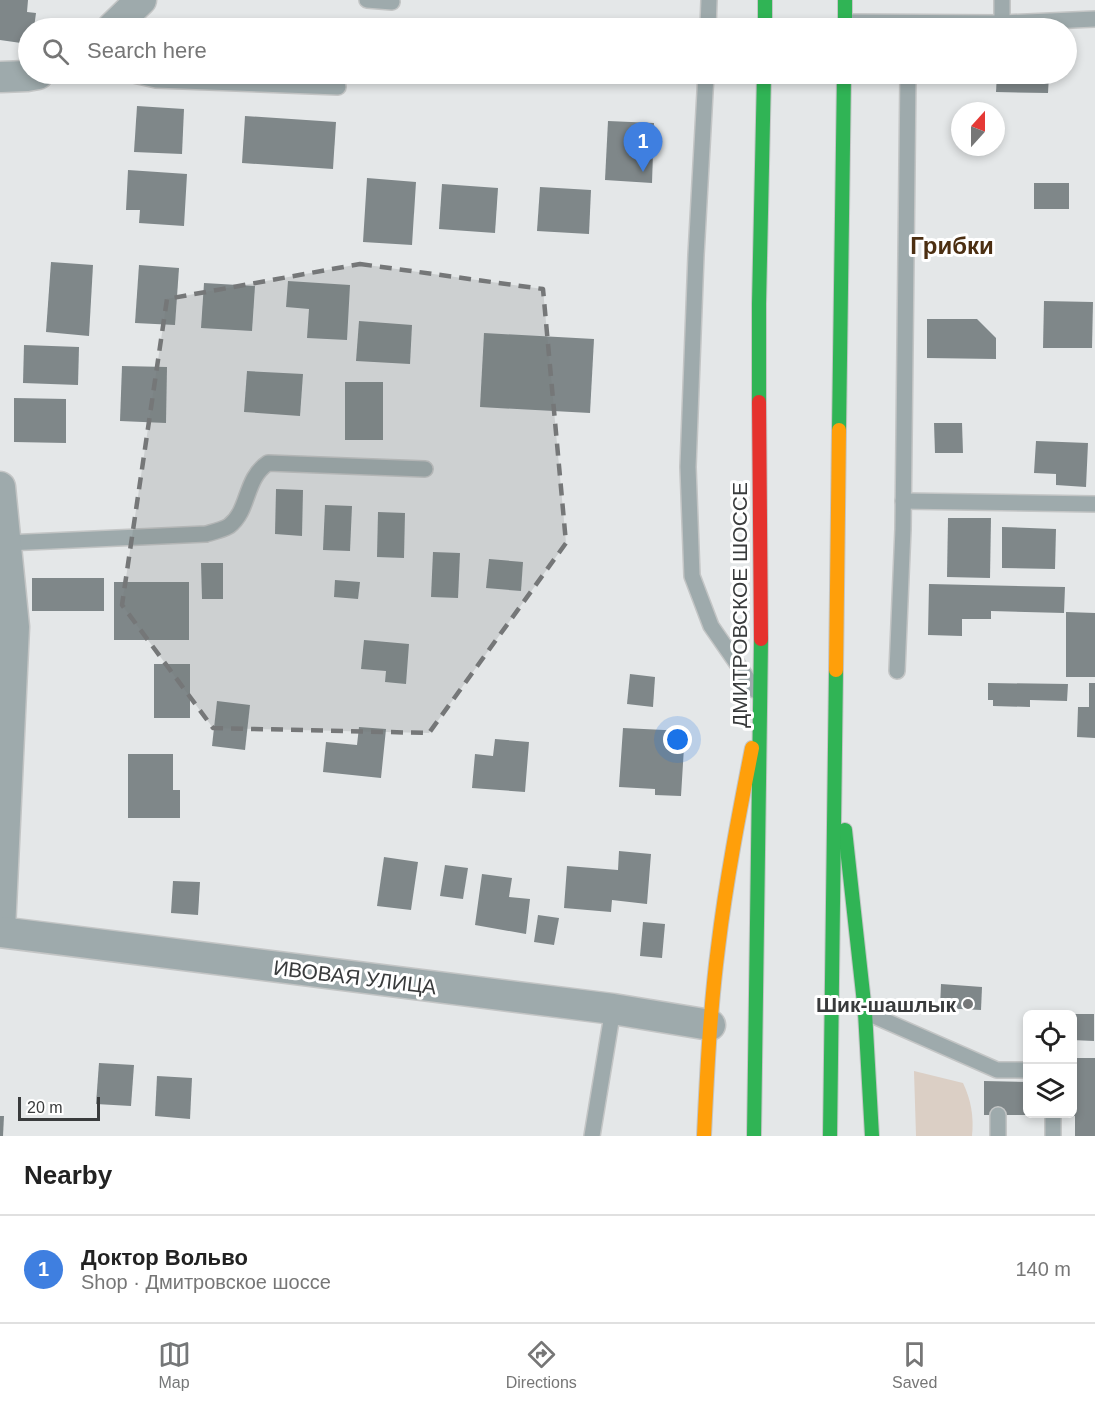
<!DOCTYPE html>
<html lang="en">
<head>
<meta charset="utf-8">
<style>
  body { margin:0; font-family:Helvetica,sans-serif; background:#f6f6f6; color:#222 }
  .controls { position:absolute; right:18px; bottom:18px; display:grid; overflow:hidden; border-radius:9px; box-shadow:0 3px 9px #0003 }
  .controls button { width:54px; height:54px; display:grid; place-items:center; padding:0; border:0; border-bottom:2px solid #e0e0e0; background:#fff; color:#222; font:30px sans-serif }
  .compass { position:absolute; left:951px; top:102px; width:54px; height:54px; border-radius:50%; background:#fff; box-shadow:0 3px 9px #0003; rotate:21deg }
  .scale { position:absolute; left:18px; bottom:15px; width:82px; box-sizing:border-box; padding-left:6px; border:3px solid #393b3c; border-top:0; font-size:16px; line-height:21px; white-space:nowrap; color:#393b3c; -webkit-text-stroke:4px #fff; paint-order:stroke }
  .you { position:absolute; left:678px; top:740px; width:21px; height:21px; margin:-15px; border:4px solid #fff; border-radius:50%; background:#1a73e8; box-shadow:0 0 0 9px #1a73e833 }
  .badge { display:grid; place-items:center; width:39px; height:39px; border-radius:50%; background:#757778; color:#fff; font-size:20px; font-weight:700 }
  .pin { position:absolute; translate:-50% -50px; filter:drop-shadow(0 2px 3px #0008) }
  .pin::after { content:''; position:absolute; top:32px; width:21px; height:18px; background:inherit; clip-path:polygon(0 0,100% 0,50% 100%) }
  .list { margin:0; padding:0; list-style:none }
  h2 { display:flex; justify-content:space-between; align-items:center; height:78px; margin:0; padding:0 24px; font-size:26px }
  h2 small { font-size:20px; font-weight:400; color:#767676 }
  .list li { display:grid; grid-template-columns:39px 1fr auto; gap:18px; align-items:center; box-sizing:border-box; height:108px; padding:0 24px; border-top:2px solid #e0e0e0 }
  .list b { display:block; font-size:22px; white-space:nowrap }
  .list p { margin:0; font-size:20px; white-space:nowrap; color:#767676 }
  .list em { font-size:20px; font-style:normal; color:#767676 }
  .icon { flex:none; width:33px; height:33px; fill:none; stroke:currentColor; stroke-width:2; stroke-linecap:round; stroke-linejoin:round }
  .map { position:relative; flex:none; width:1095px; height:1136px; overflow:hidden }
  .search { position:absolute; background:#fff; box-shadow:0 3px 9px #0003; left:18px; right:18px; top:18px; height:66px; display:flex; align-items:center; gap:15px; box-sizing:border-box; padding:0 21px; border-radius:33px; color:#767676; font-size:22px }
  .sheet { height:186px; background:#fff }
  nav { display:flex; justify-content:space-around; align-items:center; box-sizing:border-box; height:84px; border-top:2px solid #e0e0e0; background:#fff; font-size:16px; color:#767676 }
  nav a { display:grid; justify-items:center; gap:3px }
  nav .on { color:#757778 }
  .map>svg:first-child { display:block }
</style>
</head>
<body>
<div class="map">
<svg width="1095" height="1136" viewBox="0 0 1095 1136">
  <rect width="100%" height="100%" fill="#e4e7e8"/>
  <path fill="#dbcfc5" d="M914 1071 963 1083C971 1100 974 1116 972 1136H916Z"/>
  <g fill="#7f8789">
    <path d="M0 0H28L27 12 36 13 34 28H28V44L0 40Z"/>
    <path d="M209 19 253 21V28H208Z"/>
    <path d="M536 74H576V79L536 76Z"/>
    <path d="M997 74H1049L1048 93 996 92Z"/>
    <path d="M137 106 184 109 182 154 134 152Z"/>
    <path d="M245 116 336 122 333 169 242 163Z"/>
    <path d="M608 121 654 123 652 183 605 180Z"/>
    <path d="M128 170 187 174 184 226 139 223 140 210H126Z"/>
    <path d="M367 178 416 182 412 245 363 242Z"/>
    <rect x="1034" y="183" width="35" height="26"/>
    <path d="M442 184 498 188 495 233 439 229Z"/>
    <path d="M540 187 591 190 589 234 537 231Z"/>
    <path d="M51 262 93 265 89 336 46 332Z"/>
    <path d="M139 265 179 268 175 325 135 323Z"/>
    <path d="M288 281 350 285 347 340 307 338 309 309 286 307Z"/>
    <path d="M204 283 255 286 252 331 201 328Z"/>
    <path d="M1044 301 1093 302 1092 348H1043Z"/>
    <path d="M927 319H977L996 338V359L927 358Z"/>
    <path d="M359 321 412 325 410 364 356 361Z"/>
    <path d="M484 333 594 339 590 413 480 407Z"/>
    <path d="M24 345 79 347 78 385 23 383Z"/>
    <path d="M122 366 167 367 166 423 120 421Z"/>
    <path d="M247 371 303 374 300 416 244 412Z"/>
    <rect x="345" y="382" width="38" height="58"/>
    <path d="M14 398 66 399V443L14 442Z"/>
    <path d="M934 423H962L963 453H935Z"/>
    <path d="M1036 441 1088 443 1086 487 1056 485V474L1034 473Z"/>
    <path d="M276 489 303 490 302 536 275 534Z"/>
    <path d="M325 505 352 506 350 551 323 550Z"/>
    <path d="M378 512 405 513 404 558 377 557Z"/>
    <path d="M948 518H991L990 578 947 577Z"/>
    <path d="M1002 527 1056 529 1055 569 1002 568Z"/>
    <path d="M433 552 460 553 458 598 431 597Z"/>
    <path d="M489 559 523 562 521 591 486 588Z"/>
    <path d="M201 563H223V599H202Z"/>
    <rect x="32" y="578" width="72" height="33"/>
    <path d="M335 580 360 582 358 599 334 597Z"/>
    <rect x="114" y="582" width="75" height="58"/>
    <path d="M929 584 1065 587 1064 613 991 611V619H962V636L928 635Z"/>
    <path d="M1066 612 1095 613V677H1066Z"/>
    <path d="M364 640 409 644 406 684 385 682 386 671 361 669Z"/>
    <rect x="154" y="664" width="36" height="54"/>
    <path d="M630 674 655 677 653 707 627 704Z"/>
    <path d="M988 683 1068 684 1067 701 1030 700V707L993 706V700H988Z"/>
    <path d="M1089 683H1095V738L1077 737 1078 707H1089Z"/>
    <path d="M217 701 250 705 245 750 212 746Z"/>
    <path d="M359 727 386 729 381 778 323 772 326 742 357 745Z"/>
    <path d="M623 728 685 731 681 796 655 795V789L619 787Z"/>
    <path d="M495 739 529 742 525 792 472 788 475 754 493 756Z"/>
    <path d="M128 754H173V790H180V818H128Z"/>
    <path d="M619 851 651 854 647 904 612 900 611 912 564 908 567 866 618 870Z"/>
    <path d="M384 857 418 862 411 910 377 906Z"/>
    <path d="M445 865 468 868 463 899 440 896Z"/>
    <path d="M482 874 512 878 509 897 530 899 526 934 475 925Z"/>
    <path d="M173 881 200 882 198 915 171 913Z"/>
    <path d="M538 915 559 918 554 945 534 942Z"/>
    <path d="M643 922 665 924 662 958 640 956Z"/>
    <path d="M941 984 982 987 981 1010 940 1008Z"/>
    <path d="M1072 1014H1094V1041L1072 1040Z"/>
    <path d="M1075 1058H1095V1136H1075V1116H1051V1114H1072V1083H1075Z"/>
    <path d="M99 1063 134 1065 131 1106 96 1104Z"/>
    <path d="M157 1076 192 1078 190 1119 155 1116Z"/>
    <path d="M984 1081 1028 1082V1115H984Z"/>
    <path d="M0 1116H4L3 1136H0Z"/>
  </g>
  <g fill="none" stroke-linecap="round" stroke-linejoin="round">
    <defs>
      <g id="lane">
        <path d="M367 0 392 2"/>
        <path d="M1002 0V23"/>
        <path d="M845 22 1002 23 1095 19"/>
        <path d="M708 28 709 0"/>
        <path d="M129 74 156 80 338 87"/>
        <path d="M706 74 696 255 688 467 692 576 711 626 756 691"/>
        <path d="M903 501 1095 504"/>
        <path d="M6 543 206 534C213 532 222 530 229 526 250 510 244 479 268 463L425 469"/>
        <path d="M897 671 903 529 908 74"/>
        <path d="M865 1012 997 1070H1028"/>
        <path d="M998 1115V1136"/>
        <path d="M1053 1116V1136"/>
        <path d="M592 1136 613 1009"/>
      </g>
      <g id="street">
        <path d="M112 28 141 0"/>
        <path d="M1 77 27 76 38 74"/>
        <path d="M0 487 14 627 0 929"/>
        <path d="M0 932 613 1009 710 1025"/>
      </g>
      <g id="fast">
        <path d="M765 0V28"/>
        <path d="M845 0V28"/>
        <path d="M759 402V304L764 74"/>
        <path d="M839 430 844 74"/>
        <path d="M845 830 865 1012 872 1136"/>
        <path d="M754 1136 761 639"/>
        <path d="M830 1136 836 670"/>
      </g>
      <g id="slow">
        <path d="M836 670 839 430"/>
        <path d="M704 1136C707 1073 710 1010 718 948 726 881 739 814 752 748"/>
      </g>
      <path id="jam" d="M759 402 761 639"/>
    </defs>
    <use href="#lane" stroke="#c3c5c5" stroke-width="18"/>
    <use href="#street" stroke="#c3c5c5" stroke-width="33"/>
    <use href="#fast" stroke="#c3c5c5" stroke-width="16"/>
    <use href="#slow" stroke="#c3c5c5" stroke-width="16"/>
    <use href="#jam" stroke="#c3c5c5" stroke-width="16"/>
    <use href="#lane" stroke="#9eaaac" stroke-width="15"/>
    <use href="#street" stroke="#9eaaac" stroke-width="30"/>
    <use href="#fast" stroke="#30b455" stroke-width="14"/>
    <use href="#slow" stroke="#ff9f0a" stroke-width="14"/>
    <use href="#jam" stroke="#e5322d" stroke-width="14"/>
  </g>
  <path fill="#757778" fill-opacity="0.2" stroke="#757778" stroke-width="4.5" stroke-dasharray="12 8" stroke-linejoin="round" d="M360 264 543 289 566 543 429 733 213 728 122 605 167 299Z"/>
  <circle fill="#757778" stroke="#fff" stroke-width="2" cx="968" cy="1004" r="6"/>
  <g text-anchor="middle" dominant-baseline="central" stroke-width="6" stroke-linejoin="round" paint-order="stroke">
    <g font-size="21" fill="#393b3c" stroke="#fff">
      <text transform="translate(739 605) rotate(-90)">ДМИТРОВСКОЕ ШОССЕ</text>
      <text transform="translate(355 977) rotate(7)">ИВОВАЯ УЛИЦА</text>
    </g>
    <g font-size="21" font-weight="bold" fill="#393b3c" stroke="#fff" text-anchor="end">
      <text x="956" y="1004">Шик-шашлык</text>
    </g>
    <g font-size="24" font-weight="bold" fill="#4c2f12" stroke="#fff">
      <text x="952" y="245">Грибки</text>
    </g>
  </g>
</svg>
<div class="controls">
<button><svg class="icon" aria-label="locate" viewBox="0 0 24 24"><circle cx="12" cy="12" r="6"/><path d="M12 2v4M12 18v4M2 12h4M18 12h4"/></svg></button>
<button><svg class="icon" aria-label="layers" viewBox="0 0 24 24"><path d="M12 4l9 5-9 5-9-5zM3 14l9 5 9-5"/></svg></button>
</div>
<svg class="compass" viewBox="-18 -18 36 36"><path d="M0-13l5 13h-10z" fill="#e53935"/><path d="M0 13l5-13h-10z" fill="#767676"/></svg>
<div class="scale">20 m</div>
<div class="you"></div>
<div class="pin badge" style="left:643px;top:172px;background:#3f7fe0">1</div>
<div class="search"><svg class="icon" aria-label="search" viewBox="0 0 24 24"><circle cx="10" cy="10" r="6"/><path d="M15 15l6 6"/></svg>Search here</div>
</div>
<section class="sheet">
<h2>Nearby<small></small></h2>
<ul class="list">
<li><span class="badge" style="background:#3f7fe0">1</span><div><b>Доктор Вольво</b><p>Shop · Дмитровское шоссе</p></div><em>140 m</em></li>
</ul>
</section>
<nav>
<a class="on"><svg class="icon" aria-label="map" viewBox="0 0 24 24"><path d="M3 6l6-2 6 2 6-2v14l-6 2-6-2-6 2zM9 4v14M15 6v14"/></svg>Map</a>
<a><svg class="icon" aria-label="directions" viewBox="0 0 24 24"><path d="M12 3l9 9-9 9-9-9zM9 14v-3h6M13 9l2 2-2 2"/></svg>Directions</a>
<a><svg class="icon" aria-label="saved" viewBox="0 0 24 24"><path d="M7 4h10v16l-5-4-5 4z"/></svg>Saved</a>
</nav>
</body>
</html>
